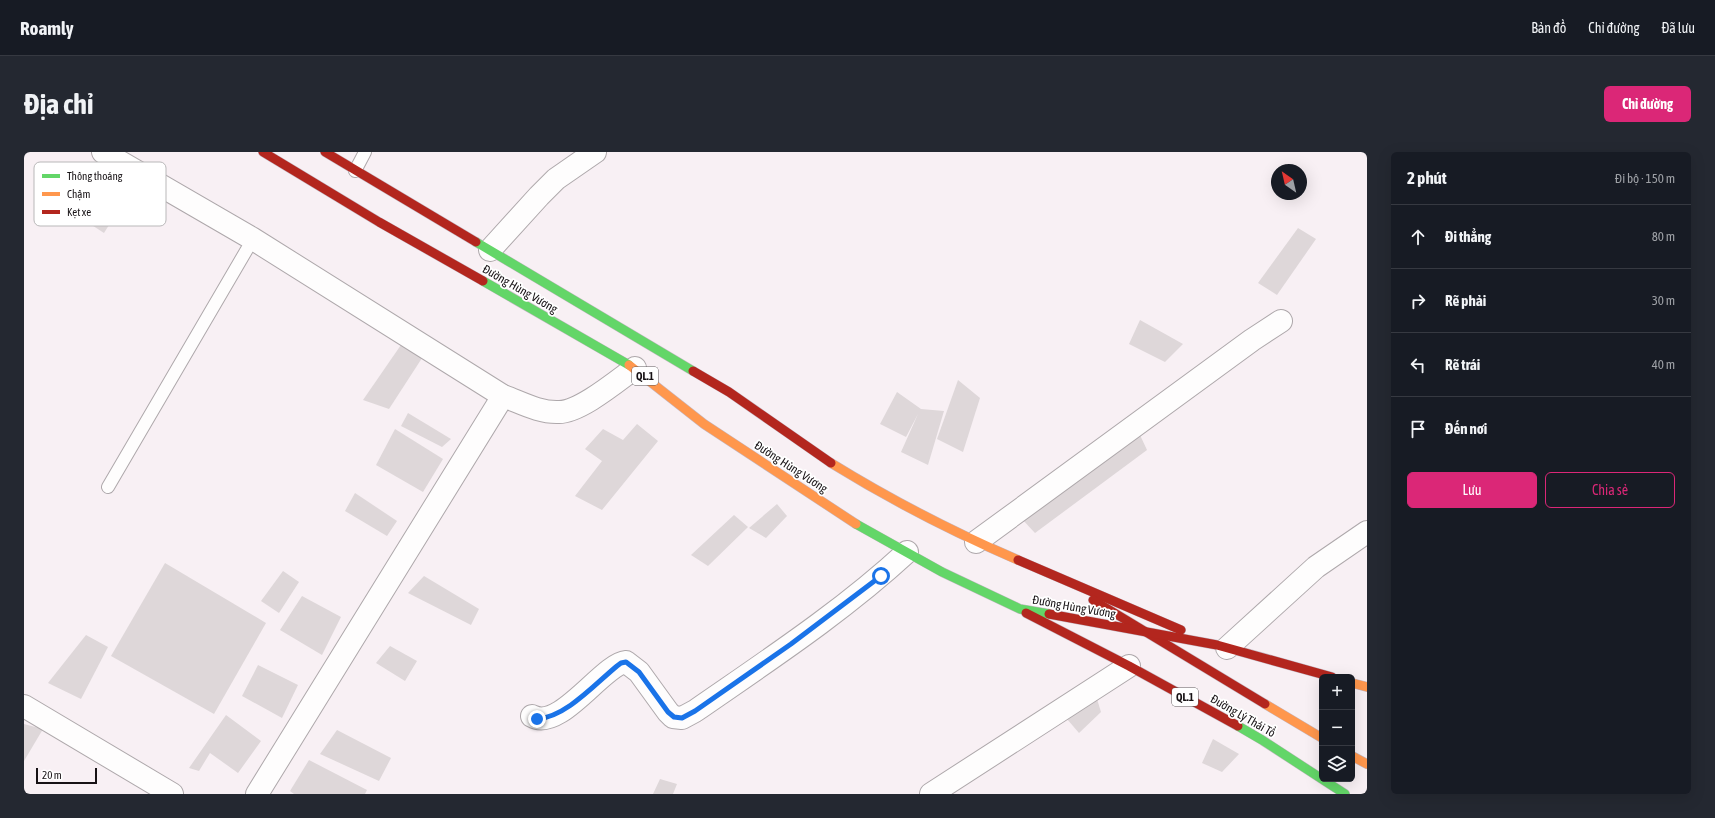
<!DOCTYPE html>
<html lang="vi">
<head>
<meta charset="utf-8">
<style>
  body { margin:0; font-family:"Asap Condensed",sans-serif; background:#242831; color:#f1f3f6 }
  .controls { position:absolute; right:12px; bottom:12px; display:grid; overflow:hidden; border-radius:6px; box-shadow:0 4px 16px #0002 }
  .controls button { width:36px; height:36px; display:grid; place-items:center; padding:0; border:0; border-bottom:1px solid #363941; background:#171b24; color:#f1f3f6; font:20px sans-serif }
  .compass { position:absolute; left:1247px; top:12px; width:36px; height:36px; border-radius:50%; background:#171b24; box-shadow:0 4px 16px #0002; rotate:326deg }
  .scale { position:absolute; left:12px; bottom:10px; width:61px; box-sizing:border-box; padding-left:4px; border:2px solid #171215; border-top:0; font-size:11px; line-height:14px; white-space:nowrap; color:#171215; -webkit-text-stroke:3px #fff; paint-order:stroke }
  .stop { position:absolute; width:12px; height:12px; margin:-9px; border:3px solid #1a73e8; border-radius:50%; background:#fff }
  .stop.end { background:#1a73e8; border-color:#fff; box-shadow:0 1px 4px #0008 }
  .list { margin:0; padding:0; list-style:none }
  h2 { display:flex; justify-content:space-between; align-items:center; height:52px; margin:0; padding:0 16px; font-size:17px }
  h2 small { font-size:13px; font-weight:400; color:#9ea1a6 }
  .list li { display:grid; grid-template-columns:26px 1fr auto; gap:12px; align-items:center; box-sizing:border-box; height:64px; padding:0 16px; border-top:1px solid #363941 }
  .list b { display:block; font-size:15px; white-space:nowrap }
  .list em { font-size:13px; font-style:normal; color:#9ea1a6 }
  .actions { display:flex; gap:8px; padding:12px 16px }
  .actions a { flex:1; padding:9px 0; border:1px solid #db2777; border-radius:6px; text-align:center; font-size:14px; color:#db2777 }
  .actions .main { background:#db2777; color:#fff }
  .icon { flex:none; width:22px; height:22px; fill:none; stroke:currentColor; stroke-width:2; stroke-linecap:round; stroke-linejoin:round }
  .map { position:relative; flex:none; width:1343px; height:642px; overflow:hidden; border-radius:6px }
  header { display:flex; align-items:center; gap:24px; box-sizing:border-box; height:56px; padding:0 20px; background:#171b24; border-bottom:1px solid #363941 }
  header strong { font-size:19px }
  nav { display:flex; gap:22px; margin-inline-start:auto; font-size:14px }
  .intro { display:flex; align-items:center; justify-content:space-between; box-sizing:border-box; height:96px; padding:0 24px }
  h1 { margin:0; font-size:28px }
  .button { padding:10px 18px; border-radius:6px; background:#db2777; color:#fff; font-size:14px; font-weight:700 }
  main { display:flex; gap:24px; padding:0 24px }
  aside { flex:1; background:#171b24; border-radius:6px; box-shadow:0 4px 16px #0002 }
  .map>svg:first-child { display:block }
</style>
</head>
<body>
<header>
<strong>Roamly</strong>
<nav><a>Bản đồ</a><a>Chỉ đường</a><a>Đã lưu</a></nav>
</header>
<div class="intro"><h1>Địa chỉ</h1><a class="button">Chỉ đường</a></div>
<main>
<div class="map">
<svg width="1343" height="642" viewBox="0 0 1343 642">
  <rect width="100%" height="100%" fill="#f8f0f4"/>
  <g fill="#ded7d9">
    <path d="M41 10 110 33 80 81 20 42Z"/>
    <path d="M1274 76 1292 87 1253 143 1234 131Z"/>
    <path d="M1116 168 1159 192 1141 210 1105 192Z"/>
    <path d="M379 190 400 203 365 257 339 248Z"/>
    <path d="M934 228 956 246 939 300 913 287Z"/>
    <path d="M873 240 897 257 920 259 904 313 877 300 894 262 882 285 856 272Z"/>
    <path d="M384 261 427 287 418 295 377 274Z"/>
    <path d="M613 272 634 289 578 358 551 344 578 309 561 297 579 277 599 288Z"/>
    <path d="M371 277 419 307 399 340 352 313Z"/>
    <path d="M1116 283 1123 298 1011 381 997 366Z"/>
    <path d="M331 341 373 369 363 384 321 359Z"/>
    <path d="M753 352 763 364 742 386 725 376Z"/>
    <path d="M710 363 724 375 684 414 667 403Z"/>
    <path d="M141 411 242 471 190 562 87 504Z"/>
    <path d="M259 419 275 430 255 461 237 449Z"/>
    <path d="M400 424 455 457 447 473 384 441Z"/>
    <path d="M278 444 317 465 298 503 256 478Z"/>
    <path d="M62 483 84 495 57 547 24 531Z"/>
    <path d="M366 494 393 509 381 529 352 511Z"/>
    <path d="M234 513 274 533 258 566 218 544Z"/>
    <path d="M1073 547 1077 560 1055 581 1043 567Z"/>
    <path d="M202 563 237 589 214 621 186 601 175 619 165 616Z"/>
    <path d="M0 572 19 577 0 609Z"/>
    <path d="M313 578 367 606 355 629 296 602Z"/>
    <path d="M1189 587 1215 602 1198 620 1178 611Z"/>
    <path d="M285 608 343 638 341 642H270L266 639Z"/>
    <path d="M636 627 653 632 649 642H629Z"/>
  </g>
  <g fill="none" stroke-linecap="round" stroke-linejoin="round">
    <defs>
      <g id="lane">
        <path d="M331 19 341 0"/>
        <path d="M84 335 229 87"/>
      </g>
      <g id="street">
        <path d="M79 0 229 87 479 244C496 250 515 261 535 260 556 260 593 229 611 216"/>
        <path d="M466 98 515 44 532 27 571 0"/>
        <path d="M952 390 1228 188 1257 169"/>
        <path d="M1203 496 1292 415 1343 380"/>
        <path d="M0 554 148 642"/>
        <path d="M508 564C536 580 579 512 602 510L615 520 644 560 649 565 658 566 671 559C743 509 818 460 883 400"/>
        <path d="M233 642 479 244"/>
        <path d="M907 642 1105 514"/>
      </g>
      <g id="fast">
        <path d="M452 90 669 219"/>
        <path d="M459 129 605 213"/>
        <path d="M832 372 918 420 996 457 1025 462"/>
        <path d="M1214 574 1238 588 1321 642"/>
      </g>
      <g id="slow">
        <path d="M605 213 680 272 832 372"/>
        <path d="M807 311C867 348 929 380 994 408"/>
        <path d="M1328 531 1343 535"/>
        <path d="M1241 552 1298 586"/>
        <path d="M1328 604 1343 612"/>
      </g>
      <g id="jam">
        <path d="M239 0 355 70 459 129"/>
        <path d="M301 0 452 90"/>
        <path d="M669 219 705 240 807 311"/>
        <path d="M994 408 1157 478"/>
        <path d="M1069 448 1241 552"/>
        <path d="M1002 461 1105 514 1214 574"/>
        <path d="M1025 462 1193 493 1308 525"/>
      </g>
    </defs>
    <use href="#lane" stroke="#aea8ab" stroke-width="14"/>
    <use href="#street" stroke="#aea8ab" stroke-width="24"/>
    <use href="#fast" stroke="#c4b8c3" stroke-width="10"/>
    <use href="#slow" stroke="#c4b8c3" stroke-width="10"/>
    <use href="#jam" stroke="#c4b8c3" stroke-width="10"/>
    <use href="#lane" stroke="#fefdfd" stroke-width="12"/>
    <use href="#street" stroke="#fefdfd" stroke-width="22"/>
    <use href="#fast" stroke="#63d668" stroke-width="9"/>
    <use href="#slow" stroke="#ff974d" stroke-width="9"/>
    <use href="#jam" stroke="#b3261e" stroke-width="9"/>
  </g>
  <g fill="none" stroke-linecap="round" stroke-linejoin="round">
    <path stroke="#1a73e8" stroke-width="5" d="M513 567C542 565 571 532 593 514L597 511 602 510 615 520 644 560 650 565 658 566 671 559 767 492 857 424"/>
  </g>
  <g text-anchor="middle" dominant-baseline="central" stroke-width="3.5" stroke-linejoin="round" paint-order="stroke">
    <g fill="#fff" stroke="#5d595b" stroke-width="1">
      <rect x="608" y="215" width="26" height="18" rx="3"/>
      <rect x="1148" y="536" width="26" height="18" rx="3"/>
    </g>
    <g font-size="11" font-weight="bold" fill="#171215">
      <text x="621" y="224">QL.1</text>
      <text x="1161" y="545">QL.1</text>
    </g>
    <g font-size="12" fill="#171215" stroke="#fff">
      <text transform="translate(496 137) rotate(30)">Đường Hùng Vương</text>
      <text transform="translate(767 315) rotate(33)">Đường Hùng Vương</text>
      <text transform="translate(1050 455) rotate(10)">Đường Hùng Vương</text>
      <text transform="translate(1219 564) rotate(30)">Đường Lý Thái Tổ</text>
    </g>
  </g>
  <rect x="10" y="10" width="132" height="64" rx="6" fill="#fff" stroke="#b9b8b9" stroke-width="1"/>
  <rect x="18" y="22" width="18" height="4" fill="#63d668"/>
  <rect x="18" y="40" width="18" height="4" fill="#ff974d"/>
  <rect x="18" y="58" width="18" height="4" fill="#b3261e"/>
  <g font-size="11" fill="#171215">
    <text x="43" y="28">Thông thoáng</text>
    <text x="43" y="46">Chậm</text>
    <text x="43" y="64">Kẹt xe</text>
  </g>
</svg>
<div class="controls">
<button>+</button>
<button>−</button>
<button><svg class="icon" aria-label="layers" viewBox="0 0 24 24"><path d="M12 4l9 5-9 5-9-5zM3 14l9 5 9-5"/></svg></button>
</div>
<svg class="compass" viewBox="-18 -18 36 36"><path d="M0-13l5 13h-10z" fill="#e53935"/><path d="M0 13l5-13h-10z" fill="#9ea1a6"/></svg>
<div class="scale">20 m</div>
<div class="stop" style="left:857px;top:424px"></div>
<div class="stop end" style="left:513px;top:567px"></div>
</div>
<aside>
<h2>2 phút<small>Đi bộ · 150 m</small></h2>
<ul class="list">
<li><svg class="icon" aria-label="ahead" viewBox="0 0 24 24"><path d="M12 20V5M6 11l6-6 6 6"/></svg><div><b>Đi thẳng</b></div><em>80 m</em></li>
<li><svg class="icon" aria-label="right" viewBox="0 0 24 24"><path d="M7 20v-9h11M14 6l5 5-5 5"/></svg><div><b>Rẽ phải</b></div><em>30 m</em></li>
<li><svg class="icon" aria-label="left" viewBox="0 0 24 24"><path d="M17 20v-9H6M10 6l-5 5 5 5"/></svg><div><b>Rẽ trái</b></div><em>40 m</em></li>
<li><svg class="icon" aria-label="arrive" viewBox="0 0 24 24"><path d="M6 21V4h12l-3 4 3 4H6"/></svg><div><b>Đến nơi</b></div></li>
</ul>
<div class="actions"><a class="main">Lưu</a><a>Chia sẻ</a></div>
</aside>
</main>
</body>
</html>
